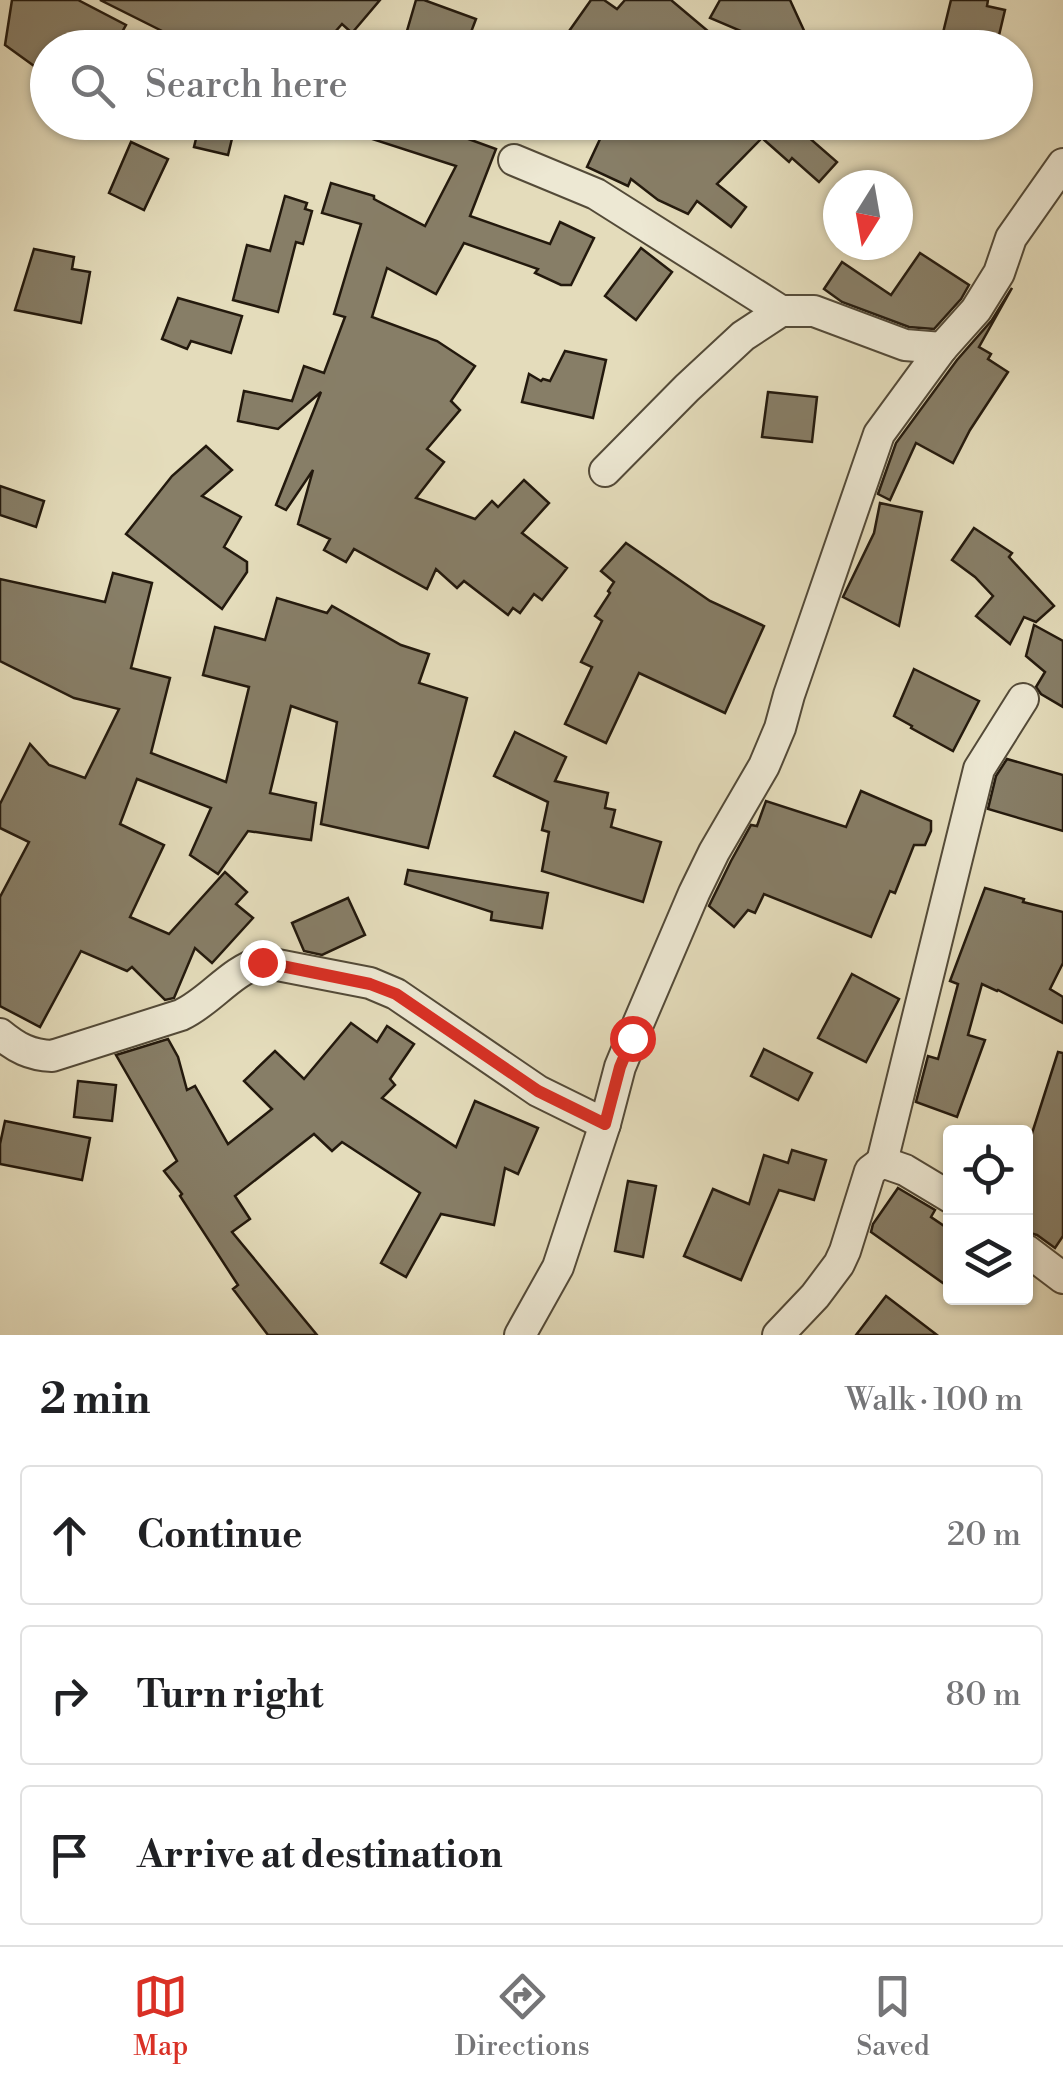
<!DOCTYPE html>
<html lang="en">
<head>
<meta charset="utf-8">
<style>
  body { margin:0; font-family:"Libre Bodoni",serif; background:#f2f2f2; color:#202124 }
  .controls { position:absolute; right:30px; bottom:30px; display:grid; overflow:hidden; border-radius:10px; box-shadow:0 2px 8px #0004 }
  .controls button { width:90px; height:90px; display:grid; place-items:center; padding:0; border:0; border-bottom:2px solid #e0e0e0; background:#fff; color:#202124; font:50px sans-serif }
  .compass { position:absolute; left:823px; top:170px; width:90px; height:90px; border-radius:50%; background:#fff; box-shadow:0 2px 8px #0004; rotate:191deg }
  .stop { position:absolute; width:30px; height:30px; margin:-22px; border:8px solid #d93025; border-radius:50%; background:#fff }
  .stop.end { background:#d93025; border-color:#fff; box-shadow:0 2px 10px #0008 }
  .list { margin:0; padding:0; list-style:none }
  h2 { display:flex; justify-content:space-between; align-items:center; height:130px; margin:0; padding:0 40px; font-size:42px }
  h2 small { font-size:32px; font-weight:400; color:#757577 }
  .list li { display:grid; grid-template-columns:65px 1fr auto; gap:30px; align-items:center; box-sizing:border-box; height:140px; margin:0 20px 20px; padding:0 20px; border:2px solid #e0e0e0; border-radius:10px }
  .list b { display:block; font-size:38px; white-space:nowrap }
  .list em { font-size:32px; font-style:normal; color:#757577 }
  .icon { flex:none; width:55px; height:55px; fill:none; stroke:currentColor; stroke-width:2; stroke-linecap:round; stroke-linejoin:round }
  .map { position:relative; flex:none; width:1063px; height:1335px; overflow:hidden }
  .search { position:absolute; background:#fff; box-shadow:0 2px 8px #0004; left:30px; right:30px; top:30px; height:110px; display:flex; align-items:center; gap:25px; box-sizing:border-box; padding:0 35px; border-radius:55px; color:#757577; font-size:38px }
  .sheet { height:610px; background:#fff }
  nav { display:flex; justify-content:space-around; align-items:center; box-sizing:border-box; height:140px; border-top:2px solid #e0e0e0; background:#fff; font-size:28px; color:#757577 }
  nav a { display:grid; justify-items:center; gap:5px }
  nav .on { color:#d93025 }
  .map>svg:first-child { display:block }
</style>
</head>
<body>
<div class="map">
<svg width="1063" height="1335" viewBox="0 0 1063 1335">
  <rect width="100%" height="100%" fill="#e4dcbb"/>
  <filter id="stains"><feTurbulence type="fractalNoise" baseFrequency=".002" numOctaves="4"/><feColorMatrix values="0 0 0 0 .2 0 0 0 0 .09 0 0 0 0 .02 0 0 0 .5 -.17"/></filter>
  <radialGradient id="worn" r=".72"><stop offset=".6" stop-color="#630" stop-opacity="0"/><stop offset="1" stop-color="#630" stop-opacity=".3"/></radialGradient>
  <g fill="#877e67" stroke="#23190d" stroke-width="2.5">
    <path d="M12 0H78L126 25 113 48H48V76L5 45Z"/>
    <path d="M100 0H380L352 33 342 24 321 48H260L245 35 236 48H171L176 38Z"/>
    <path d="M416 0H424L476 19 465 48 441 40 439 48H402Z"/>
    <path d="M591 0H604L617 9 625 0H671L728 48H586L567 34Z"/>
    <path d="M720 0H790L812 48H781L710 18Z"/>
    <path d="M951 0H988L987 6 1005 10 996 48H969L941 41Z"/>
    <path d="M200 122H236L228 155 194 147Z"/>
    <path d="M339 122H440L438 128 496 149 470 216 550 244 560 222 594 238 571 285H561L535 273 538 269 464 243 436 294 387 268 372 317 437 341 475 366 451 401 460 410 427 449 444 462 416 498 475 519 492 501 498 507 524 480 549 503 522 533 567 568 542 600 534 594 520 613 513 608 508 615 464 581 457 588 436 569 427 589 354 549 346 562 324 550 330 539 298 524 313 470 286 510 276 505 321 392 278 429 238 421 244 391 292 401 304 366 324 373 345 317 334 314 361 224 322 213 331 183 374 196V199L425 226 456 166 338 128Z"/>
    <path d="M608 122H791L837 162 819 182 792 158 789 162 762 138 717 184 746 207 731 227 697 201 688 214 658 200 631 179 628 186 587 167Z"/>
    <path d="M131 142 168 159 144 210 109 193Z"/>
    <path d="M285 196 307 203 305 209 312 211 303 244 296 242 278 312 233 300 247 245 270 251Z"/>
    <path d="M641 248 672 272 636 320 605 296Z"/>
    <path d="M34 249 74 257 72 269 90 272 81 323 15 310Z"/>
    <path d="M920 253 969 285 961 299 934 329 909 327 842 302 824 289 842 262 891 295Z"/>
    <path d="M1012 288 979 347 991 354 988 359 1008 372 970 430 953 463 916 443 890 500 878 494 896 443 957 360 992 320Z"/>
    <path d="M178 298 242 316 231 353 191 341 187 349 162 339Z"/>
    <path d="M565 351 606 360 593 418 522 402 529 374 541 381 543 379 550 381Z"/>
    <path d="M768 392 817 397 812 442 762 437Z"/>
    <path d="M206 446 232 470 202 496 241 517 224 547 247 562V572L222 609 126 534 172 476Z"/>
    <path d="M0 486 44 501 36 527 0 515Z"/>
    <path d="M880 503 922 512 899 626 843 597 874 533Z"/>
    <path d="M974 528 1012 553 1009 557 1054 606 1036 622 1024 617 1010 644 976 616 993 596 975 577 952 560Z"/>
    <path d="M626 543 710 601 764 626 725 713 639 673 606 743 565 724 592 667 581 662 602 621 595 616 610 593 608 591 614 582 601 571Z"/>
    <path d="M113 573 152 583 131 668 170 678 151 753 226 782 249 687 203 675 215 627 265 640 277 598 327 613 332 606 401 645 429 654 419 683 467 698 428 848 321 824 337 722 291 706 270 793 316 803 311 840 248 831 218 874 190 855 211 808 137 779 120 824 164 845 130 917 169 934 225 872 247 892 236 904 253 918 212 963 195 948 174 998 165 1000 132 967 127 971 81 951 40 1027 0 1006V897L29 842 0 828V804L30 744 49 765 85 778 119 709 74 698 0 661V579L105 602Z"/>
    <path d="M1034 625 1063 641V707L1041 694 1036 687 1045 672 1026 656Z"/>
    <path d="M914 669 979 701 953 751 911 728 912 726 894 716Z"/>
    <path d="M515 732 566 757 555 781 608 793 605 808 615 810 611 827 661 842 643 902 542 871 549 832 542 830 548 802 494 776Z"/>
    <path d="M1007 759 1063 775V831L988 809 996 776Z"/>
    <path d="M861 791 931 821V831L925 845H914L895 893 890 891 871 937 764 894 755 913 748 910 734 927 709 906 731 861 751 825 757 826 766 801 846 827Z"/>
    <path d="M408 870 548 893 542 928 491 920 492 912 405 884Z"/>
    <path d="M985 888 1024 899 1023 902 1063 912V963L1050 989 1063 997V1023L998 990 997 991 982 984 968 1035 985 1040 957 1117 916 1102 928 1056 938 1059 958 984 950 981Z"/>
    <path d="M348 898 365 935 322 955 304 951 292 923Z"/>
    <path d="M852 974 899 999 866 1062 818 1038Z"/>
    <path d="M351 1023 377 1042 387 1026 414 1044 390 1079 395 1085 382 1098 456 1147 475 1101 538 1128 518 1174 505 1168 494 1225 441 1214 406 1277 381 1263 420 1193 342 1142 332 1151 314 1134 235 1196 250 1219 232 1232 317 1335H268L233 1289 238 1285 180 1196 182 1194 164 1171 177 1161 116 1055 168 1039 178 1057 187 1090 195 1086 228 1144 272 1109 244 1081 275 1051 304 1079Z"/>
    <path d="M764 1049 812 1073 798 1100 751 1076Z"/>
    <path d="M1058 1052 1063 1053V1236L1055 1248 1037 1235 1026 1232V1152Z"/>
    <path d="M78 1081 116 1085 112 1121 74 1117Z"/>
    <path d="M5 1121 90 1138 82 1180 0 1164V1144Z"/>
    <path d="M792 1150 826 1160 814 1200 779 1190 741 1280 684 1256 713 1189 749 1204 764 1155 788 1163Z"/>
    <path d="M628 1181 656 1186 643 1257 615 1251Z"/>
    <path d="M898 1188 935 1210 931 1217 950 1230V1288L871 1232 873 1224Z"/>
    <path d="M886 1296 937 1335H856Z"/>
  </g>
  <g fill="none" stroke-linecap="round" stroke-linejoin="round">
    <defs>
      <g id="minor">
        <path d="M514 160 596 194 781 311H814L905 345 942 348"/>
        <path d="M605 471 687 388 743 336 781 311"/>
        <path d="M0 1034C17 1048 30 1055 52 1056L181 1015C211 1001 230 971 262 962L370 983 396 994 538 1091 605 1124"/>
        <path d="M882 1162 979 769 1023 699"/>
        <path d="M1026 1250 1063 1278"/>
        <path d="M520 1335 558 1267 605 1124 620 1067 632 1038 694 893 714 852 764 766 780 728 789 695 879 434 942 348 976 310 999 273 1011 238 1063 164"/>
        <path d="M778 1335 815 1296 839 1264 845 1251 870 1171 882 1162 905 1170 950 1197"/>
      </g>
    </defs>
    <use href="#minor" stroke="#534a38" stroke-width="34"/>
    <use href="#minor" stroke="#ede8d3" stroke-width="30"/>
  </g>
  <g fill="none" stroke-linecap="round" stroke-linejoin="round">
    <path stroke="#d93025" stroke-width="12" d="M262 962 370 984 396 994 538 1091 605 1124 620 1067 632 1038"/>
  </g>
  <rect width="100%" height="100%" filter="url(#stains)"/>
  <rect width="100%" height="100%" fill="url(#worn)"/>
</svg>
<div class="controls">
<button><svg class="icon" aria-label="locate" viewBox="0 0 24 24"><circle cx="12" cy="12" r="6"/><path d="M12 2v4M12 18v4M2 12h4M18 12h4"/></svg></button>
<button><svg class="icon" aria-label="layers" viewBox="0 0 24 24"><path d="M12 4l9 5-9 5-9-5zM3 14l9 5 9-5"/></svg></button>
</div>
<svg class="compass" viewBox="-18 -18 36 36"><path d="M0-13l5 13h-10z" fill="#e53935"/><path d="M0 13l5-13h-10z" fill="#757577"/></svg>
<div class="stop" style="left:632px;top:1038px"></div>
<div class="stop end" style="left:262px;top:962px"></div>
<div class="search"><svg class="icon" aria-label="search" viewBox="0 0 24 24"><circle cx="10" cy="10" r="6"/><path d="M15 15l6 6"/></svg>Search here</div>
</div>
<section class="sheet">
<h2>2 min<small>Walk · 100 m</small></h2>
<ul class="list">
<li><svg class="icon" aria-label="ahead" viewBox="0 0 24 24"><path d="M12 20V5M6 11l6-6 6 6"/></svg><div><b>Continue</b></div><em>20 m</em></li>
<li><svg class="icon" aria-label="right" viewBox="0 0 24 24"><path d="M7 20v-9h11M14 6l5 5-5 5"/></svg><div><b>Turn right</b></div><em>80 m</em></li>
<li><svg class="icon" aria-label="arrive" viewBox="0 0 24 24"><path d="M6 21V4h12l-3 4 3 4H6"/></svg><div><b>Arrive at destination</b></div></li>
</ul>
</section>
<nav>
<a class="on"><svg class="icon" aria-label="map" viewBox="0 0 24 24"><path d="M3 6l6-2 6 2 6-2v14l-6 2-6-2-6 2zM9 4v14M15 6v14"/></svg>Map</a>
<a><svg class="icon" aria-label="directions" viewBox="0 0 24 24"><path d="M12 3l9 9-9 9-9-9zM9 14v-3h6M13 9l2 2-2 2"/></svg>Directions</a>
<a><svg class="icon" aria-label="saved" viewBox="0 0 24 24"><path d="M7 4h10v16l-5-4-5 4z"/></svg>Saved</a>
</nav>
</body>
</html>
